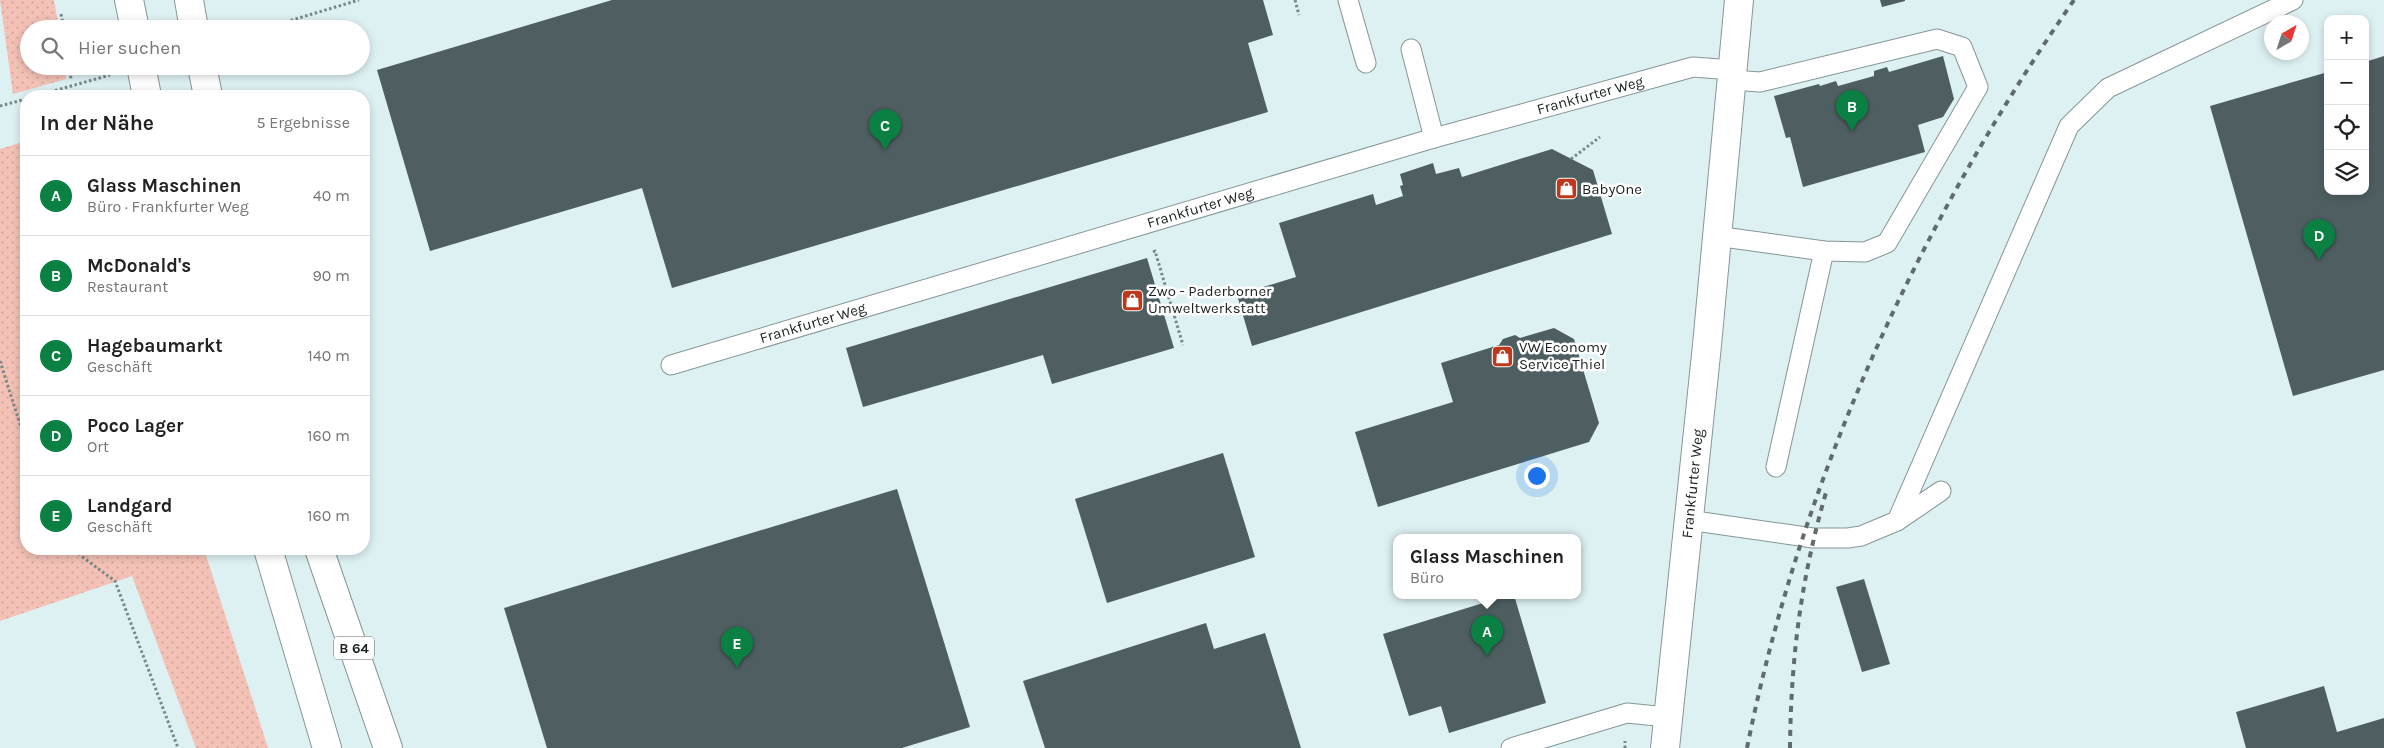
<!DOCTYPE html>
<html lang="de">
<head>
<meta charset="utf-8">
<style>
  body { margin:0; font-family:Karla,sans-serif; background:#f6f6f6; color:#222 }
  .controls { position:absolute; right:15px; top:15px; display:grid; overflow:hidden; border-radius:10px; box-shadow:0 2px 8px #0003 }
  .controls button { width:45px; height:45px; display:grid; place-items:center; padding:0; border:0; border-bottom:1px solid #e0e0e0; background:#fff; color:#222; font:25px sans-serif }
  .compass { position:absolute; left:2264px; top:15px; width:45px; height:45px; border-radius:50%; background:#fff; box-shadow:0 2px 8px #0003; rotate:39deg }
  .you { position:absolute; left:1536px; top:475px; width:18px; height:18px; margin:-12px; border:4px solid #fff; border-radius:50%; background:#1a73e8; box-shadow:0 0 0 8px #1a73e833 }
  .badge { display:grid; place-items:center; width:32px; height:32px; border-radius:50%; background:#0b8043; color:#fff; font-size:16px; font-weight:700 }
  .pin { position:absolute; translate:-50% -41px; filter:drop-shadow(0 1px 2px #0008) }
  .pin::after { content:''; position:absolute; top:26px; width:18px; height:15px; background:inherit; clip-path:polygon(0 0,100% 0,50% 100%) }
  .popup { position:absolute; left:1393px; top:534px; width:188px; height:65px; box-sizing:border-box; display:grid; place-content:center; border-radius:10px; background:#fff; filter:drop-shadow(0 1px 4px #0005); font-size:16px; white-space:nowrap; color:#767676 }
  .popup b { font-size:19px; color:#222 }
  .popup::after { content:''; position:absolute; left:50%; top:100%; margin-left:-10px; border:10px solid transparent; border-top-color:#fff }
  .list { margin:0; padding:0; list-style:none }
  h2 { display:flex; justify-content:space-between; align-items:center; height:65px; margin:0; padding:0 20px; font-size:21px }
  h2 small { font-size:16px; font-weight:400; color:#767676 }
  .list li { display:grid; grid-template-columns:32px 1fr auto; gap:15px; align-items:center; box-sizing:border-box; height:80px; padding:0 20px; border-top:1px solid #e0e0e0 }
  .list b { display:block; font-size:19px; white-space:nowrap }
  .list p { margin:0; font-size:16px; white-space:nowrap; color:#767676 }
  .list em { font-size:16px; font-style:normal; color:#767676 }
  .icon { flex:none; width:28px; height:28px; fill:none; stroke:currentColor; stroke-width:2; stroke-linecap:round; stroke-linejoin:round }
  .map { position:relative; flex:none; width:2384px; height:748px; overflow:hidden }
  .search { position:absolute; background:#fff; box-shadow:0 2px 8px #0003; left:20px; top:20px; width:350px; height:55px; display:flex; align-items:center; gap:12px; box-sizing:border-box; padding:0 18px; border-radius:28px; color:#767676; font-size:19px }
  .panel { position:absolute; background:#fff; box-shadow:0 2px 8px #0003; left:20px; top:90px; width:350px; height:465px; border-radius:20px }
  .map>svg:first-child { display:block }
</style>
</head>
<body>
<div class="map">
<svg width="2384" height="748" viewBox="0 0 2384 748">
  <defs>
    <pattern id="grass-dots" width="8" height="8" patternUnits="userSpaceOnUse" patternTransform="scale(1.25)"><rect width="8" height="8" fill="#f3c1b5"/><path d="M2 2h.1M6 6h.1" fill="none" stroke="#d0a69b" stroke-width="1.8" stroke-linecap="round"/></pattern>
  </defs>
  <rect width="100%" height="100%" fill="#ddf0f2"/>
  <g fill="url(#grass-dots)">
    <path d="M0 0H54L59 29H29V66H65L66 79 13 94Z"/>
    <path d="M26 141V549H204L268 748H196L132 576 0 621V149Z"/>
  </g>
  <g fill="#4f5f61">
    <path d="M612 0H1263L1273 35 1248 43 1268 112 672 288 642 188 430 251 377 70Z"/>
    <path d="M1880 0H1905V1L1882 7Z"/>
    <path d="M1943 56 1954 99 1943 117 1918 125 1925 152 1803 187 1790 137 1786 138 1774 96 1819 84 1820 86 1836 81 1838 86 1874 76V71L1887 67 1889 72Z"/>
    <path d="M2384 56V370L2293 396 2210 106 2328 72V191H2365V62Z"/>
    <path d="M1552 149 1593 170 1612 234 1252 346 1237 295 1296 277 1279 223 1373 194 1376 205 1403 196 1400 186 1403 185 1400 174 1433 163 1436 174 1459 168 1462 177Z"/>
    <path d="M1147 258 1174 348 1052 384 1043 355 863 407 846 348Z"/>
    <path d="M1554 328 1574 339 1599 423 1589 442 1378 507 1355 432 1453 402 1441 363 1499 345 1503 339 1515 335 1520 338Z"/>
    <path d="M1223 453 1255 557 1107 603 1075 499Z"/>
    <path d="M897 489 970 727 902 748H547L504 608Z"/>
    <path d="M1864 579 1890 664 1862 672 1836 587Z"/>
    <path d="M1509 595H1514L1546 703 1449 733 1441 706 1409 716 1383 634Z"/>
    <path d="M1206 623 1214 649 1265 633 1301 748H1045L1023 681Z"/>
    <path d="M2324 686 2337 732 2384 718V748H2246L2236 712Z"/>
  </g>
  <g fill="none" stroke-linecap="round" stroke-linejoin="round">
    <defs>
      <g id="service">
        <path d="M1348 0 1366 63"/>
        <path d="M1411 49 1434 138"/>
        <path d="M1716 236 1824 251 1865 252 1887 243 1978 87 1962 47 1937 39 1760 82 1732 80"/>
        <path id="s1" d="M671 365 1434 138 1693 67 1733 70"/>
        <path d="M1776 467 1824 251"/>
        <path d="M1688 520 1813 538H1848L1861 536 1897 521 1941 491"/>
        <path d="M1897 521 2069 126 2108 88 2293 0"/>
        <path d="M1511 748 1627 713 1667 717"/>
      </g>
      <g id="secondary">
        <path id="s2" d="M1665 748 1707 345 1739 0"/>
      </g>
      <g id="trunk">
        <path d="M129 0 135 29"/>
        <path d="M189 0 194 29"/>
        <path d="M141 66 147 96"/>
        <path d="M202 66 208 96"/>
        <path d="M268 549 327 748"/>
        <path d="M319 549 388 748"/>
      </g>
    </defs>
    <use href="#service" stroke="#859698" stroke-width="21"/>
    <use href="#secondary" stroke="#859698" stroke-width="30"/>
    <use href="#trunk" stroke="#859698" stroke-width="30"/>
    <g stroke="#7a8688" stroke-width="3" stroke-dasharray="2.5 2.5" stroke-linecap="butt">
      <path d="M1295 0 1299 15"/>
      <path d="M61 14 64 29"/>
      <path d="M262 29 359 0"/>
      <path d="M69 66 71 79"/>
      <path d="M36 96 110 75"/>
      <path d="M0 106 26 99"/>
      <path d="M1571 159 1600 137"/>
      <path d="M1153 252 1155 251 1183 345"/>
      <path d="M0 361 26 443"/>
      <path d="M76 549 81 556 115 581 178 748"/>
      <path d="M1625 748V741"/>
    </g>
    <use href="#service" stroke="#fff" stroke-width="19"/>
    <use href="#secondary" stroke="#fff" stroke-width="28"/>
    <use href="#trunk" stroke="#fff" stroke-width="28"/>
    <g stroke="#606b6c" stroke-width="4" stroke-dasharray="6 6" stroke-linecap="butt">
      <path d="M1747 748C1801 479 1918 225 2074 0"/>
      <path d="M1790 748C1791 656 1801 578 1827 489"/>
    </g>
  </g>
  <defs>
    <symbol id="shop-square" viewBox="-11 -11 22 22"><rect x="-9" y="-9" width="18" height="18" rx="4" fill="#c03619" stroke="#fff"/><path d="M-5-2.5h2.3a2.7 3.5 0 0 1 5.4 0H5L5.5 6h-11ZM-1.5-2.5h3a1.5 2.3 0 0 0-3 0Z" fill="#fff"/></symbol>
  </defs>
  <g fill-rule="evenodd">
    <use href="#shop-square" x="1554" y="176" width="25" height="25"/>
    <use href="#shop-square" x="1120" y="288" width="25" height="25"/>
    <use href="#shop-square" x="1490" y="344" width="25" height="25"/>
  </g>
  <g text-anchor="middle" dominant-baseline="central" stroke-width="5" stroke-linejoin="round" paint-order="stroke">
    <rect fill="#fff" stroke="#5f6364" stroke-width="1" x="334" y="636.5" width="40" height="23" rx="4"/>
    <g font-size="14" font-weight="bold" fill="#1a2021">
      <text x="354" y="648">B 64</text>
    </g>
    <g font-size="15" fill="#1a2021" stroke="#fff">
      <text stroke="none"><textPath href="#s1" startOffset="958">Frankfurter Weg</textPath></text>
      <text stroke="none"><textPath href="#s1" startOffset="552">Frankfurter Weg</textPath></text>
      <text stroke="none"><textPath href="#s1" startOffset="148">Frankfurter Weg</textPath></text>
      <text stroke="none"><textPath href="#s2" startOffset="266">Frankfurter Weg</textPath></text>
    </g>
    <g font-size="15" fill="#1a2021" stroke="#fff" text-anchor="start">
      <text x="1582" y="189">BabyOne</text>
      <text x="1148" y="291">Zwo - Paderborner<tspan x="1148" dy="17">Umweltwerkstatt</tspan></text>
      <text x="1519" y="347">VW Economy<tspan x="1519" dy="17">Service Thiel</tspan></text>
    </g>
  </g>
</svg>
<div class="controls">
<button>+</button>
<button>−</button>
<button><svg class="icon" aria-label="locate" viewBox="0 0 24 24"><circle cx="12" cy="12" r="6"/><path d="M12 2v4M12 18v4M2 12h4M18 12h4"/></svg></button>
<button><svg class="icon" aria-label="layers" viewBox="0 0 24 24"><path d="M12 4l9 5-9 5-9-5zM3 14l9 5 9-5"/></svg></button>
</div>
<svg class="compass" viewBox="-18 -18 36 36"><path d="M0-13l5 13h-10z" fill="#e53935"/><path d="M0 13l5-13h-10z" fill="#767676"/></svg>
<div class="you"></div>
<div class="pin badge" style="left:1487px;top:656px">A</div>
<div class="popup"><b>Glass Maschinen</b>Büro</div>
<div class="pin badge" style="left:1852px;top:131px">B</div>
<div class="pin badge" style="left:885px;top:150px">C</div>
<div class="pin badge" style="left:2319px;top:260px">D</div>
<div class="pin badge" style="left:737px;top:668px">E</div>
<div class="search"><svg class="icon" aria-label="search" viewBox="0 0 24 24"><circle cx="10" cy="10" r="6"/><path d="M15 15l6 6"/></svg>Hier suchen</div>
<section class="panel">
<h2>In der Nähe<small>5 Ergebnisse</small></h2>
<ul class="list">
<li><span class="badge">A</span><div><b>Glass Maschinen</b><p>Büro · Frankfurter Weg</p></div><em>40 m</em></li>
<li><span class="badge">B</span><div><b>McDonald's</b><p>Restaurant</p></div><em>90 m</em></li>
<li><span class="badge">C</span><div><b>Hagebaumarkt</b><p>Geschäft</p></div><em>140 m</em></li>
<li><span class="badge">D</span><div><b>Poco Lager</b><p>Ort</p></div><em>160 m</em></li>
<li><span class="badge">E</span><div><b>Landgard</b><p>Geschäft</p></div><em>160 m</em></li>
</ul>
</section>
</div>
</body>
</html>
